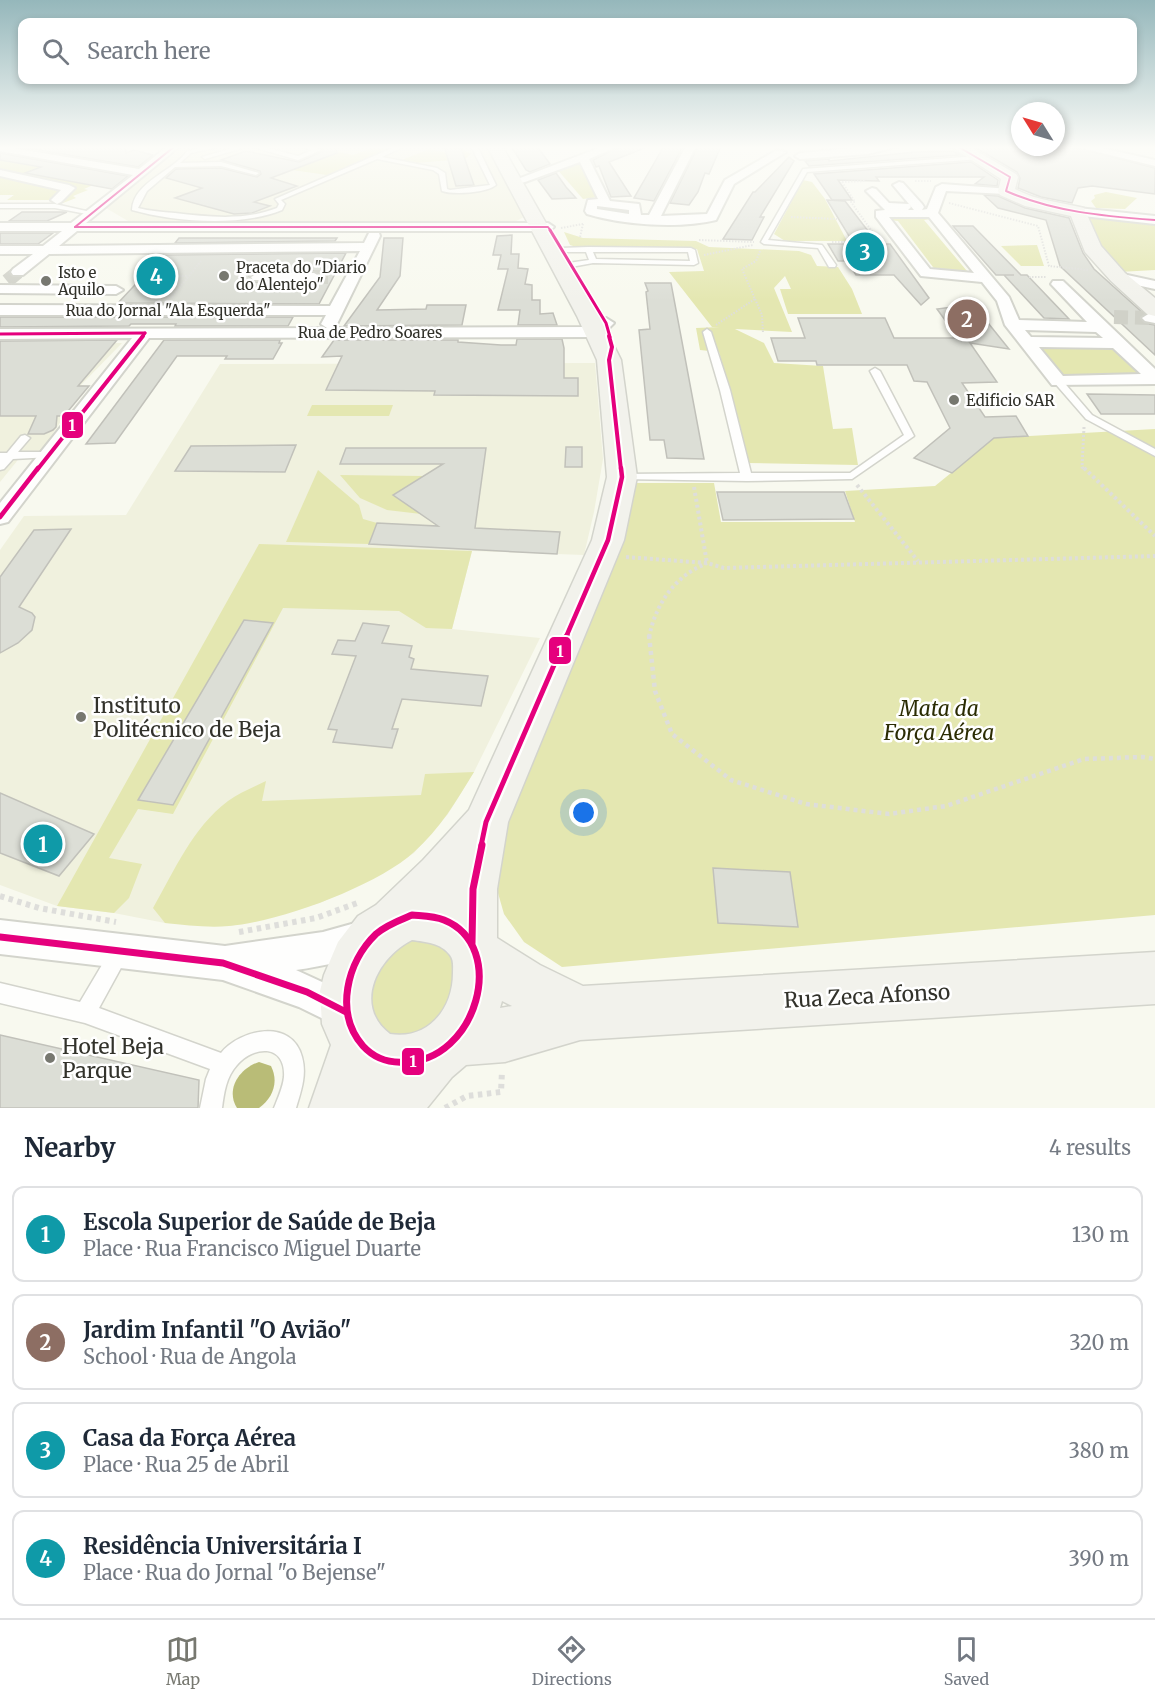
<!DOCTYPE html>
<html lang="en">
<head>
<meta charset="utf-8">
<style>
  body { margin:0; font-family:Merriweather,serif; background:#f2f2f3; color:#1f2937 }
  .compass { position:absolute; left:1011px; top:102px; width:54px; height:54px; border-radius:50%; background:#fff; box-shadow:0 3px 9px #0003; rotate:307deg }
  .you { position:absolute; left:584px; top:813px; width:21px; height:21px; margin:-15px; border:4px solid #fff; border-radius:50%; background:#1a73e8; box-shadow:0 0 0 9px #1a73e833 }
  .badge { display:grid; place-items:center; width:39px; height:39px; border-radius:50%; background:#777870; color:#fff; font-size:20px; font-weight:700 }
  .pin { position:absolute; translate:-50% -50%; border:3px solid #fff; box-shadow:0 2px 6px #0006 }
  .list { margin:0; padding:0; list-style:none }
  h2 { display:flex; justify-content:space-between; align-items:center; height:78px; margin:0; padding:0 24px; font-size:26px }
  h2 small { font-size:20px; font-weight:400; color:#747a83 }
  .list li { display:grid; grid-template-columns:39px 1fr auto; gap:18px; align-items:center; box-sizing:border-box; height:96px; margin:0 12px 12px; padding:0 12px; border:2px solid #e0e1e3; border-radius:12px }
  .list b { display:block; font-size:22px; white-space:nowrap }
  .list p { margin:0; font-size:20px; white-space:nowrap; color:#747a83 }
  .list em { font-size:20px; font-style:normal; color:#747a83 }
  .icon { flex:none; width:33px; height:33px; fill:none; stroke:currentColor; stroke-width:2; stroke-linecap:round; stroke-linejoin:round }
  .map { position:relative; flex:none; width:1155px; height:1108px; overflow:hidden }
  .search { position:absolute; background:#fff; box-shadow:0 3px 9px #0003; left:18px; right:18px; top:18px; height:66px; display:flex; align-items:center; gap:15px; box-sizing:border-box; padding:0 21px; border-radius:12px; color:#747a83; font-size:22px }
  .sheet { height:510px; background:#fff }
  nav { display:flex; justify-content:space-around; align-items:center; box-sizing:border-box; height:84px; border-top:2px solid #e0e1e3; background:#fff; font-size:16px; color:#747a83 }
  nav a { display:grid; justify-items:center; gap:3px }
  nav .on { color:#777870 }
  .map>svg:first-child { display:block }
</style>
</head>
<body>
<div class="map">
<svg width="1155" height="1108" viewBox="0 0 1155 1108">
  <rect width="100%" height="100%" fill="#f8f9ef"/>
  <g fill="#f0f1de">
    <path d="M183 146H488L528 215 516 221H128L106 208Z"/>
    <path d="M122 343 81 385 89 386 64 416 39 456H21L0 482V344Z"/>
    <path d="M595 363 603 459 594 512 584 555 472 551 452 629 540 638 474 772 448 814 414 853 381 874 320 903 231 926 165 923 114 913 57 906 0 885V550L24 516 126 515 220 364Z"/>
  </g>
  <g fill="#e4e7b1">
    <path d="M376 146H398L327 175 292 170 339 152 353 155Z"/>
    <path d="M461 148 471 154 465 159 415 163 402 160 429 149 449 153Z"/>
    <path d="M0 158 10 162 44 168 26 173 36 175 47 171 93 185 84 189 88 190 73 196 76 198 63 203 49 200H7L14 195H0Z"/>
    <path d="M582 162 599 197 583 199 556 168Z"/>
    <path d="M803 180 812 182 825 199 847 241H785L774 234Z"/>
    <path d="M1106 192 1137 198 1125 209 1096 208 1091 201 1095 198 1094 195Z"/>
    <path d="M1095 215 1155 224V270L1119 272 1099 248 1088 218Z"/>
    <path d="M887 218 931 219 924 220 967 271H936L898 221 888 220Z"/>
    <path d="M564 232 583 238 696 241 709 247 799 251 811 255 817 266 838 267 852 289 862 314H788L780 289H791L785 276 774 288 792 332 735 329 764 343 774 363 823 366 833 429 852 428 858 465 748 463 719 352 700 350 696 328 720 327H712L669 272 704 271 697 249 579 248 570 245Z"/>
    <path d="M1037 245 1044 266H1021L1001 246Z"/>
    <path d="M1039 348 1116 349 1140 375 1060 374Z"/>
    <path d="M312 405H393L389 416H307Z"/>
    <path d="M1155 429V915L562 967 524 942 504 914 490 865 630 483H714L721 522H855L845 491 935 486 994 438Z"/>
    <path d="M318 470 359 505 363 519 377 523 369 544 286 542Z"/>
    <path d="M340 475 424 476 393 495 403 502H457L421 514 387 510 360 498Z"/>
    <path d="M259 544 472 551 452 629 426 628 399 611 283 608 173 814 138 809 109 858 142 864 129 898 114 913 57 906Z"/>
    <path d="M474 772C457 800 440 829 414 852 377 886 279 922 229 926 208 928 186 925 165 923L153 908C175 870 192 828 228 801 239 793 254 787 266 781L262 801 421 795 425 774Z"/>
    <path d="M414 935 452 949 459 994 428 1034C418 1035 405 1039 395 1038 368 1033 361 987 374 967 380 957 404 943 414 935Z"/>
  </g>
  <path fill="#b9bc77" d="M259 1062 271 1066C279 1082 273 1098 259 1108H237C225 1089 240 1068 259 1062Z"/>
  <g fill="#dcded6" stroke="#c1c1ba" stroke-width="1.5" fill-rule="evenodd">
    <path d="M15 146H125L126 153 134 150 153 155 138 167Z"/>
    <path d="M316 146H335L337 153 271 178 297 186 254 202 270 206 252 213 234 214 175 198 202 188 166 178 176 169 221 168 257 177 261 174 260 171 221 160 246 151 299 162 323 151Z"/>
    <path d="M444 146 461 148 474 185 456 186Z"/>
    <path d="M511 146H537L550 164 530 172 526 170Z"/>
    <path d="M621 146 647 147 609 162 631 196 611 197 599 166 596 167 593 160Z"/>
    <path d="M664 146H683L654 201 634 198Z"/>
    <path d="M698 146H721L709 174 705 173 698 192 689 205 670 203Z"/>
    <path d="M973 146H1071L1155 168V194L1092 186 1078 188 1072 203 1041 197 1018 188 1020 178 1017 172Z"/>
    <path d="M953 151 960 155 809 166 805 161 829 159V161L915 152Z"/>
    <path d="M0 153 128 176 112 189 25 173 41 167 0 160Z"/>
    <path d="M789 157 794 161 760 217H764L752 240 723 239 753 192H755Z"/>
    <path d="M971 162 998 180 997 186 975 184 984 177H876L879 181 838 180 852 200H832L814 174Z"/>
    <path d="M556 173 566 187 576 198 552 199 538 180Z"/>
    <path d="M984 195 998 196 1025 208 1069 218 1083 253 1094 269 1144 314 1140 318 1143 323 1155 325V355L1060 266 1046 220 998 208Z"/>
    <path d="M827 200 845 201 878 244H890L929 298 921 305 894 275H856L847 261H838L828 244H854Z"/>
    <path d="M22 212H67L47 221H9Z"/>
    <path d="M953 226H973L1021 275H1027L1069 319 1044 318 1004 275H1014H996Z"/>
    <path d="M0 233H53L38 244H0Z"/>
    <path d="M512 235 511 254H519L518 268 528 269 525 284 532 285V300H540V314L553 313 557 325H518L520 310H498L508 269H498L501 255H493L497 236Z"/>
    <path d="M179 238H337L335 241 175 243Z"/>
    <path d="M384 238H403L400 276 377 310 426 309 427 305H466L462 325 344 326 380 277Z"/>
    <path d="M346 253 319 304 118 303 163 255ZM258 271H314L323 278 314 283 253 282 249 276Z"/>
    <path d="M645 283H671L704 459 667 458 664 440H650L639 330 650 329 646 292 648 291Z"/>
    <path d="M960 306 976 308 1009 349 970 343 997 382 962 383 985 417 1016 416 1028 436 994 438 952 473 914 458 950 428 927 382 914 381 907 365H817L816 361H778L771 338H805L798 318H885L894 338H958L937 309Z"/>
    <path d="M0 317H293L288 326H175L176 324H131L129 326 0 327Z"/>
    <path d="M517 339H562L564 348V378H578V396L434 395 435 391 326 390 342 356 322 357 334 340H458V342L501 345H516Z"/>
    <path d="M117 340 78 386H89L64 416H57L56 427 53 430 44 434H28L36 416H0V341Z"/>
    <path d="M164 340H280L279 343H282L273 359H225L227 356H177L115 443 86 444Z"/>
    <path d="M1087 394 1155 395V414H1101Z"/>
    <path d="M296 445 285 472 175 471 191 446Z"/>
    <path d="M566 447H582V467H565Z"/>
    <path d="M346 448H486L475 528 560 532 557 554 369 544 377 523 438 526 393 495 443 464H340Z"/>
    <path d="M717 492H844L854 519 723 520Z"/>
    <path d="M71 529 19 607 32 613 35 617 32 630 18 643 0 653V577L34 530Z"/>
    <path d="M244 620 273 623 173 805 138 800Z"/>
    <path d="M363 623 389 626 382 643 412 646 409 657 414 659 411 669 488 676 481 706 402 699 392 729H398L392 748 333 742 337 730 328 729 356 656 332 654 338 640 355 641Z"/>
    <path d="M0 793 94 834 59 876 0 853Z"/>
    <path d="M713 868 790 872 798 927 718 923Z"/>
    <path d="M0 1035 199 1080 198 1108H0Z"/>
  </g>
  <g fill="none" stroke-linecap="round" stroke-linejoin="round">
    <g stroke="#d0d1c8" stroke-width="14" stroke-dasharray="14 7" stroke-linecap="butt">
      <path d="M314 277H334"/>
      <path d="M7 281 18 272"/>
      <path d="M1114 317 1150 318"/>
    </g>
    <defs>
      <g id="lane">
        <path d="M210 146H222L191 153 180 163 221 162 259 173 256 175 221 166 175 167 147 191 138 208C150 211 162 212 175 213 210 217 244 221 277 208L279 204 275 199 397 146H405L382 157 437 168 445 173 447 189 450 190 490 185 471 146H477L496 185C487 193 453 195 442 191L439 174 433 170 377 159 281 200 285 204 282 210C241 227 174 222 132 210 133 182 174 171 187 151Z"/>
        <path d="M240 146H250L205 159 202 157Z"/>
        <path d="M250 146H260L298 156 312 150 297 146H308L321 150 298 160Z"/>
        <path d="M978 156 980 159 807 172 768 240 822 245 836 265 835 267H829L818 248 764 244 761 242 803 169Z"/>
        <path d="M0 204H55L95 213 92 215 55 208H0Z"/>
        <path d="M588 247 691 248 695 250 698 263 694 265 593 263 571 267 567 265 568 263 589 260 586 252H561L557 250 561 248ZM593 252H688L690 261 596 259Z"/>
        <path d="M707 329 711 332 730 390 751 473H850L904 435 870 371 875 368 880 371 914 436 852 479 747 481 619 479 618 477 623 474 740 473 720 390 703 332Z"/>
        <path d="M1058 378 1061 379 1092 415 1155 449V456L1086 419 1053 381Z"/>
        <path d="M25 435 30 438 18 452H48L52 453 53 455 52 457 13 459 4 469 0 470V453H7L21 436Z"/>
        <path d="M119 946 126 948 128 955 99 1008 221 1053C240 1029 292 1018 302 1057 307 1075 301 1091 296 1108H274C278 1098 283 1087 284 1077 286 1044 254 1045 237 1065 226 1077 224 1093 222 1108H200L206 1079 210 1069 85 1023 0 1003V983L80 1002 112 948Z"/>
      </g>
      <g id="street">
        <path d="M0 146 139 169 168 146H180L86 223H548L554 227 548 231H77L59 246 364 243 369 233H379L380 236 337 324 331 328 592 327 606 318 614 323 602 335 596 337 149 338 8 522 0 524V503L132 338 0 339V329L327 328 321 324 326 315H0V305L330 306 360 251 49 254 23 275H13L11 272 13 269 33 254H0V246H43L62 231H0V223H71L133 175 0 151Z"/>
        <path d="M604 146H619L589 159 610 201 639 204 641 215H649L686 146H696L661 216 707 214 725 180 777 150 786 152 734 184 716 220C679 229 623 225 587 214L585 211 588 200 598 199 580 162 525 182 521 183 515 180ZM597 206 629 210V214L597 209Z"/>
        <path d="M877 146H900L868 154 800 159 795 156 800 153Z"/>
        <path d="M1073 146H1093L1155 160V166Z"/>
        <path d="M0 170 69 185 75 188 61 202 57 204 51 200 61 190 0 176Z"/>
        <path d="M899 182 903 183 922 204 924 207 922 210 927 209 936 187 942 184 1010 189 1012 191 1006 194 946 191 938 213 1009 297 1019 320 1087 322 1051 284 1053 281H1063L1155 369V384L1052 385 1005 325 997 301 982 282 921 276 876 217V211L885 210 866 191 872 188 876 189 889 203 909 204 911 207 908 210H914L893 185ZM889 217H929L974 273 930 269ZM1025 330 1096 332 1103 338 1031 337ZM1039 347 1113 348 1141 374 1063 376Z"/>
        <path d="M1078 208 1155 216V224L1074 215 1072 212Z"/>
        <path d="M258 273H314L321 277 314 281 253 280 251 277Z"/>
        <path d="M1118 273 1155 281V289L1113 280 1111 277 1113 274Z"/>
        <path d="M0 285 116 286 123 290 116 294 0 293Z"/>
        <path d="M1150 313H1155V323L1145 321 1142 318Z"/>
        <path d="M0 920 225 946 323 932 366 920 378 925 383 937 378 949C352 960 324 966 296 970L359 999 364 1012 359 1025 346 1030 299 1007 223 980 0 954Z"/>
      </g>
      <g id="secondary">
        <path d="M487 146H502L599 316 621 360 637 477 624 540 508 822 497 889V938L540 965 583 986 1155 952V1004L580 1040 505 1062 466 1065 452 1077 427 1108H309L331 1045 322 1024 320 991 324 975 338 942 358 916 376 905 423 860 469 810 592 540 607 477 597 360 577 316ZM412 940C426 942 441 943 450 955 454 960 453 967 453 973 453 1009 428 1040 390 1034 352 1005 378 957 412 940ZM502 1001 512 1006 500 1008Z"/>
        <path d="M950 146H968L1016 174 1018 177 1015 189C1037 201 1060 202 1084 208L1101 246 1125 273 1155 298V316L1147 314 1111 281 1085 252 1071 216 1025 206 1000 195 998 191 1001 179Z"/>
      </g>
    </defs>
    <use href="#lane" stroke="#d3d4cc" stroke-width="3"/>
    <use href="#street" stroke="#d3d4cc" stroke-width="4"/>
    <use href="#secondary" stroke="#d3d4cc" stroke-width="3"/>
    <g stroke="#dededb" stroke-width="2" stroke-dasharray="1.5 1.5" stroke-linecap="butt">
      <path d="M915 181H931"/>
      <path d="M842 182 865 181"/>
      <path d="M842 182 855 202H851L879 241"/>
      <path d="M949 203 1038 226 1049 266 1088 270"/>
      <path d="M791 217 837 219"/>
      <path d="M561 228 583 224"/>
      <path d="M580 237 583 224"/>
      <path d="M699 240 754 242"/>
      <path d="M832 242H885"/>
      <path d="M704 255 753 245"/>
      <path d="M176 276H188"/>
      <path d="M1029 277H1047"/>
      <path d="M172 297 201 261"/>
      <path d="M755 299 762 315 763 333"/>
      <path d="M716 325 755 299 742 269 756 261 760 251"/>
    </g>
    <path stroke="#dededb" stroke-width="3" stroke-dasharray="2 2" stroke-linecap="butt" d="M1084 427 1082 467 1085 470"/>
    <g stroke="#dededb" stroke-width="4" stroke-dasharray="3 3" stroke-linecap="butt">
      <path d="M1084 468 1155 536"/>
      <path d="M857 485 918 561"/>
      <path d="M694 487 707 563"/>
      <path d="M626 557 707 563 724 568 1155 556"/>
      <path d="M649 637C656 603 675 576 707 563"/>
    </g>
    <path stroke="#dededb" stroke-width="4.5" stroke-dasharray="4 4" stroke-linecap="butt" d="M649 635 655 691 672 734 731 780 806 804 889 814 946 806 1084 759 1143 757 1155 759"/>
    <g stroke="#dededb" stroke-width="6" stroke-dasharray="4.5 4.5" stroke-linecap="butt">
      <path d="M0 896 39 908 116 922"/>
      <path d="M239 932 316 918 360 902"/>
      <path d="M445 1108 467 1096 501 1092 502 1071"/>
    </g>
    <use href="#lane" fill="#fefefd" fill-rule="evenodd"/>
    <use href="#street" fill="#fefefd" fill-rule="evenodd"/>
    <use href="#secondary" fill="#f2f2ec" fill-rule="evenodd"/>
    <defs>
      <g id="bus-1-far5">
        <path d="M957 146 1010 177 1006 191C1054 212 1103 216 1155 220"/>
        <path d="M75 227H548L551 231"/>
        <path d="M75 227 175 146"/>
      </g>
      <g id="bus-1-far4">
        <path d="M550 230 606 323 610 337"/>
        <path d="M0 334 145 333"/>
        <path d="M142 337 145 333"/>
      </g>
      <g id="bus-1-far3">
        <path d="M609 336 612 347 609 360 621 470"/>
        <path d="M37 470 143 336"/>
      </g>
      <g id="bus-1-far2">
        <path d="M0 517 38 468"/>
        <path d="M566 637 608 540 622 477 621 468"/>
      </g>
      <path id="bus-1-far1" d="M481 846 486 822 567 635"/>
      <g id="bus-1">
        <path d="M412 915C422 916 434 916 444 920 509 946 477 1062 404 1062 388 1063 374 1058 363 1046 334 1013 347 962 376 934 386 925 400 920 412 915Z"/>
        <path d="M0 937 223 963 307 992 346 1012"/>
        <path d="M472 943 473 889 482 845"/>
      </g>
    </defs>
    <use href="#bus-1-far5" stroke="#fff" stroke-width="4.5"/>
    <use href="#bus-1-far4" stroke="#fff" stroke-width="6"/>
    <use href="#bus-1-far3" stroke="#fff" stroke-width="8"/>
    <use href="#bus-1-far2" stroke="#fff" stroke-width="9"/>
    <use href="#bus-1-far1" stroke="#fff" stroke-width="10"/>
    <use href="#bus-1" stroke="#fff" stroke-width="11"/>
    <use href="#bus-1-far5" stroke="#e5007d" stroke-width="2"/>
    <use href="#bus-1-far4" stroke="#e5007d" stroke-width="3"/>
    <use href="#bus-1-far3" stroke="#e5007d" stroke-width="4"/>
    <use href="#bus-1-far2" stroke="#e5007d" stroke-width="4.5"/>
    <use href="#bus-1-far1" stroke="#e5007d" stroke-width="5"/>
    <use href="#bus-1" stroke="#e5007d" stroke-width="7"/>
  </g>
  <linearGradient id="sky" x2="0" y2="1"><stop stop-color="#95b7bb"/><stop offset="0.49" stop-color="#fcfcf8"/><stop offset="1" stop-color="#fcfcf8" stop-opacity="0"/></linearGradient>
  <rect width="1155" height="301" fill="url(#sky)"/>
  <g fill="#777870" stroke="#fff" stroke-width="2">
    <circle cx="224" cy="276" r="6"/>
    <circle cx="46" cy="281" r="6"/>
    <circle cx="954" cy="400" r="6"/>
    <circle cx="81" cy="717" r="6"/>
    <circle cx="50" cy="1058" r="6"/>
  </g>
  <g text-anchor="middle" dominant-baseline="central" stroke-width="5" stroke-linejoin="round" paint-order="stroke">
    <g font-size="15" fill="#32322b" stroke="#fff" text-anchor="start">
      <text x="236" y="267">Praceta do "Diario<tspan x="236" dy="17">do Alentejo"</tspan></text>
      <text x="58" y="272">Isto e<tspan x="58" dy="17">Aquilo</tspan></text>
      <text x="966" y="400">Edificio SAR</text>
    </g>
    <g font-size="15" fill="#32322b" stroke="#fff">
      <text x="168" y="310">Rua do Jornal "Ala Esquerda"</text>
      <text x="370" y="332">Rua de Pedro Soares</text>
    </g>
    <g font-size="21" fill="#32322b" stroke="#fff" text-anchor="start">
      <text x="93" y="705">Instituto<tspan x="93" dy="24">Politécnico de Beja</tspan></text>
      <text x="62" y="1046">Hotel Beja<tspan x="62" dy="24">Parque</tspan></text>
    </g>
    <g font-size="21" font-style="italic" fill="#2b2c03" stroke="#fff">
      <text x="939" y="708">Mata da<tspan x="939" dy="24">Força Aérea</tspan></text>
    </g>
    <g font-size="21" fill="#32322b" stroke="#fff">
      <text transform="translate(867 996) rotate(-3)">Rua Zeca Afonso</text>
    </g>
  </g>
  <g stroke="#fff" stroke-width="2">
    <rect x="61" y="411" width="23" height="28" rx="6" fill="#e5007d"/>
    <rect x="548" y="636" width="24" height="29" rx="6" fill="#e5007d"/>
    <rect x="401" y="1047" width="24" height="29" rx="6" fill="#e5007d"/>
  </g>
  <g font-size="16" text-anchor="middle" font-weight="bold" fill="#fff">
    <text x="72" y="431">1</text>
    <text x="560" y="657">1</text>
    <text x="413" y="1067">1</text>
  </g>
</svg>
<svg class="compass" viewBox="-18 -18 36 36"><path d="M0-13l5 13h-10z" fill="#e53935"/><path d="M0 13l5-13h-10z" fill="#747a83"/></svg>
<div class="you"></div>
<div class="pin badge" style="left:43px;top:844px;background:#0f9aa8">1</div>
<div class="pin badge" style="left:967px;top:319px;background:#8d6e63">2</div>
<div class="pin badge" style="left:865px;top:252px;background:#0f9aa8">3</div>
<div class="pin badge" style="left:156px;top:276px;background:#0f9aa8">4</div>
<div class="search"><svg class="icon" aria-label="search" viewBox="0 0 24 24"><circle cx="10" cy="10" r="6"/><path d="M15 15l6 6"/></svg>Search here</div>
</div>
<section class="sheet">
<h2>Nearby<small>4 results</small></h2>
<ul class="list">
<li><span class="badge" style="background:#0f9aa8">1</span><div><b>Escola Superior de Saúde de Beja</b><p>Place · Rua Francisco Miguel Duarte</p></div><em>130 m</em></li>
<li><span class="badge" style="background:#8d6e63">2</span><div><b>Jardim Infantil &quot;O Avião&quot;</b><p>School · Rua de Angola</p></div><em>320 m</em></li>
<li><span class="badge" style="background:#0f9aa8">3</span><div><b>Casa da Força Aérea</b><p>Place · Rua 25 de Abril</p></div><em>380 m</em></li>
<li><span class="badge" style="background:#0f9aa8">4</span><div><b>Residência Universitária I</b><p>Place · Rua do Jornal &quot;o Bejense&quot;</p></div><em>390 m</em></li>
</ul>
</section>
<nav>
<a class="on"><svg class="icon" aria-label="map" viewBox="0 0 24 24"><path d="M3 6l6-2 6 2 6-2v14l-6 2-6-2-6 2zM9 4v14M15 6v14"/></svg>Map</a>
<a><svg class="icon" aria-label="directions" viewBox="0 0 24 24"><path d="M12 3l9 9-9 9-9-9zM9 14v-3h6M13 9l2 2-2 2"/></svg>Directions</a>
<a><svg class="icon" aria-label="saved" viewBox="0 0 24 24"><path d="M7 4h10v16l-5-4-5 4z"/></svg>Saved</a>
</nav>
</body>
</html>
